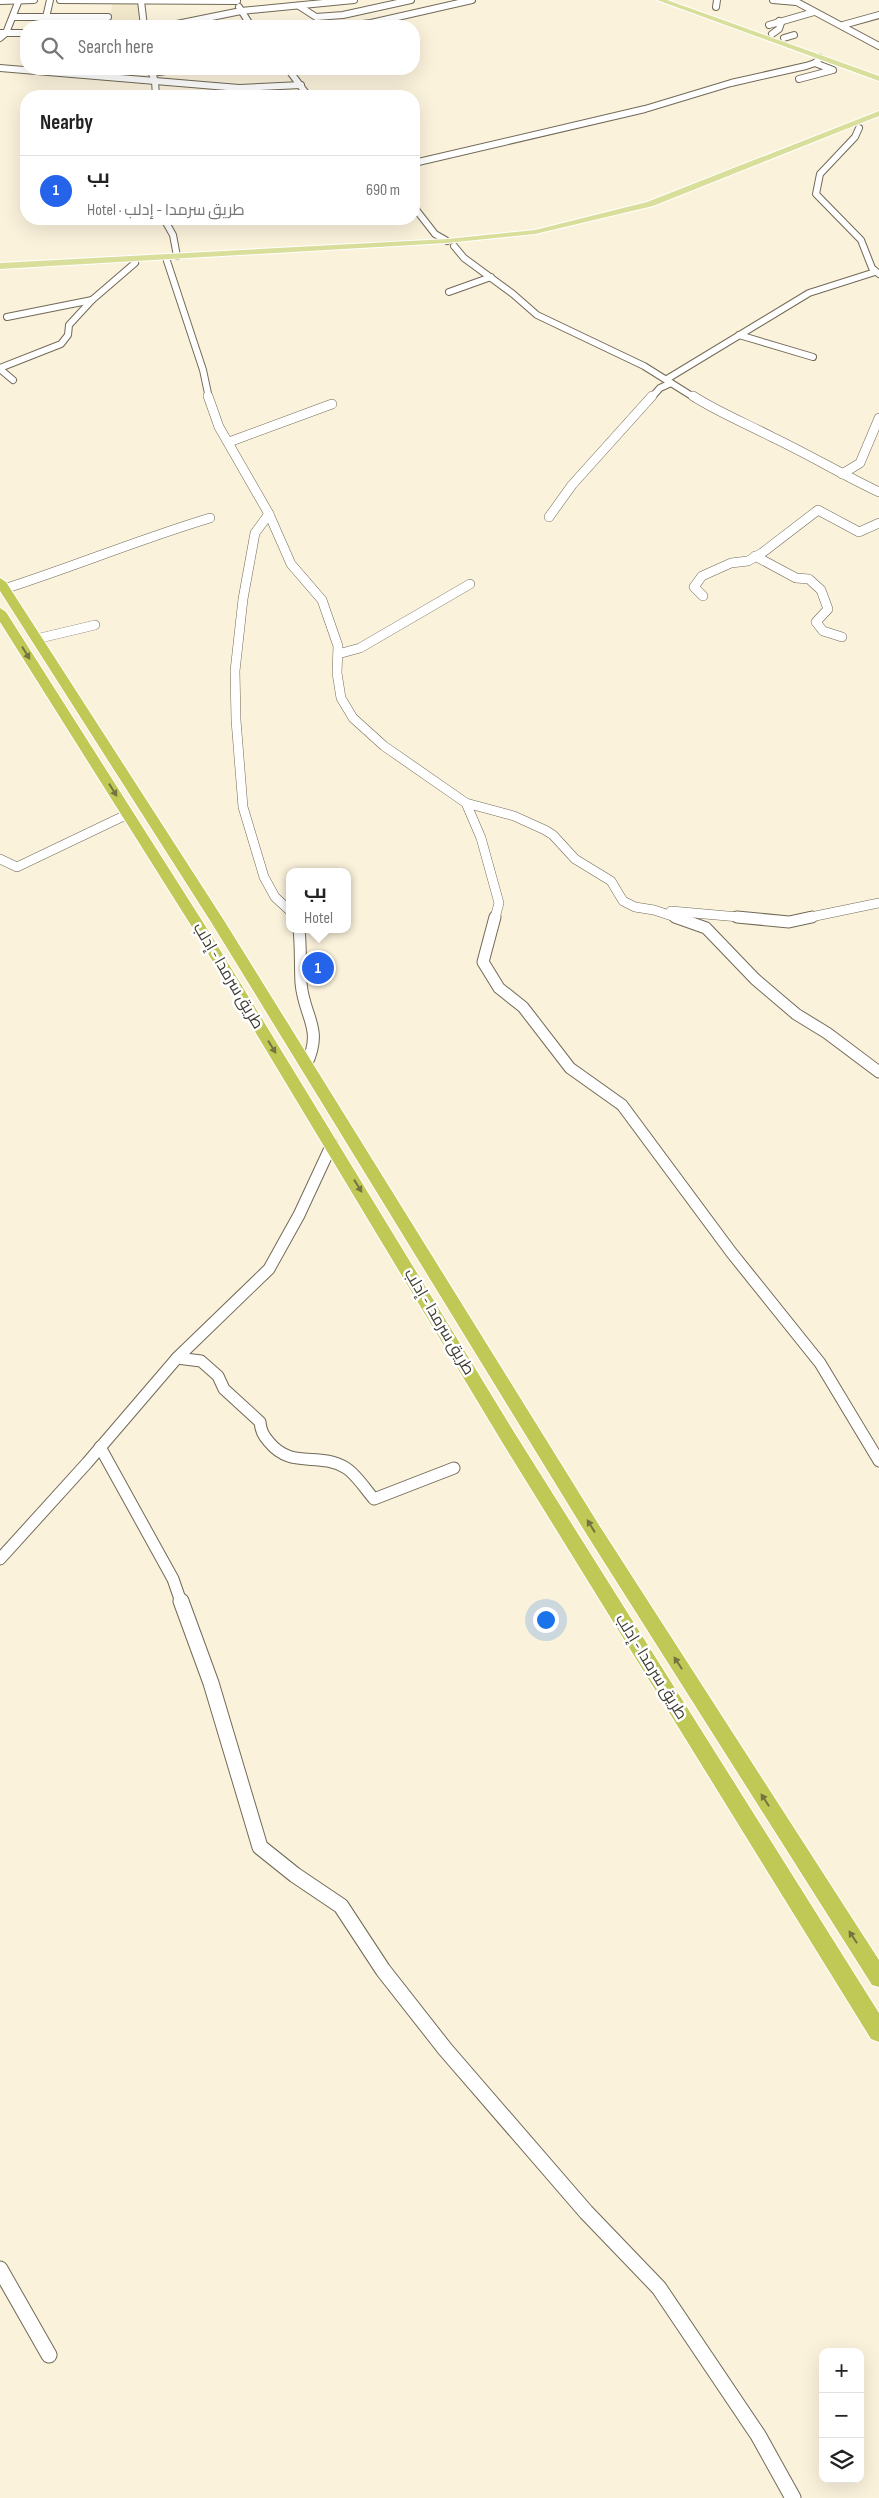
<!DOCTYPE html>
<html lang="en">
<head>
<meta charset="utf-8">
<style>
  body { margin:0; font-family:"Sofia Sans Condensed",Cairo,sans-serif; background:#f2f2f2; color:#222 }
  .controls { position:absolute; right:15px; bottom:15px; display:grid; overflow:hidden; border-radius:10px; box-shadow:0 5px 20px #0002 }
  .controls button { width:45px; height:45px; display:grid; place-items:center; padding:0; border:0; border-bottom:1px solid #e0e0e0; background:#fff; color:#222; font:25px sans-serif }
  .you { position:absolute; left:545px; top:1619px; width:18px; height:18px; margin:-12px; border:4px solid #fff; border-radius:50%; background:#1a73e8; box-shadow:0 0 0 8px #1a73e833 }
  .badge { display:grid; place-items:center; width:32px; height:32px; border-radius:50%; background:#2563eb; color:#fff; font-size:16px; font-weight:700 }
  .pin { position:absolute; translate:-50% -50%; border:2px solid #fff; box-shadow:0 1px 5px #0006 }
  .popup { position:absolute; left:286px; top:868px; width:65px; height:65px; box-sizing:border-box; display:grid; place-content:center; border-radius:10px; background:#fff; filter:drop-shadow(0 1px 4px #0005); font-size:16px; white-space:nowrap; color:#767676 }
  .popup b { font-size:19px; color:#222 }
  .popup::after { content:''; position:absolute; left:50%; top:100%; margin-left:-10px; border:10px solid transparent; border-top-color:#fff }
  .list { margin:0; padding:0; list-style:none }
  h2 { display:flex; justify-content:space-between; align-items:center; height:65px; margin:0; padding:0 20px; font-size:21px }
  h2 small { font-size:16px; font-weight:400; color:#767676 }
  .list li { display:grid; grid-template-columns:32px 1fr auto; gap:15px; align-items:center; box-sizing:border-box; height:70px; padding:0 20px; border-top:1px solid #e0e0e0 }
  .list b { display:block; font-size:19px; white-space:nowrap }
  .list p { margin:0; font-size:16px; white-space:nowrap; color:#767676 }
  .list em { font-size:16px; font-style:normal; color:#767676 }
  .icon { flex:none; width:28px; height:28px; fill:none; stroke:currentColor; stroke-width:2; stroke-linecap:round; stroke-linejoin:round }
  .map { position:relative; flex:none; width:879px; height:2498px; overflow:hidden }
  .search { position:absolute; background:#fff; box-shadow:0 5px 20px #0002; left:20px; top:20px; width:400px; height:55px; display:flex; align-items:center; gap:12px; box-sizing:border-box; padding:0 18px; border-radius:20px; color:#767676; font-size:19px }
  .panel { position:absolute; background:#fff; box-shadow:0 5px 20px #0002; left:20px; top:90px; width:400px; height:135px; border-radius:20px }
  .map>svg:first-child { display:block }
</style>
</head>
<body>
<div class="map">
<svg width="879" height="2498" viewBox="0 0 879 2498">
  <rect width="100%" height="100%" fill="#fbf2dc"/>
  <path fill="#f2e8cb" d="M112 3 140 4 138 26H110Z"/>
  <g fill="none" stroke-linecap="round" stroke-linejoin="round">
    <defs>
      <g id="minor-far3">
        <path d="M60 0 237 1"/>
        <path d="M773 0 796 2"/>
        <path d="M793 0 879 46"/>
        <path d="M0 1 34 0"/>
        <path d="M141 1 144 26"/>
        <path d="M299 6 316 17 343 15 411 0"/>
        <path d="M239 7 251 26"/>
        <path d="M716 7 717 0"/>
        <path d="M13 17H108"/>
        <path d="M769 25 814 12"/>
        <path d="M843 25 879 15"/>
        <path d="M44 26 50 0"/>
        <path d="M167 26 241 11 354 0"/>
        <path d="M345 26 371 23 472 0"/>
        <path d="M0 33H26"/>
        <path d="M772 34 779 29 781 23 779 21"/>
        <path d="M0 38 6 33 19 0"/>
        <path d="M784 38 794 35"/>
        <path d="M0 68 239 88 301 85"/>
        <path d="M150 69 155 81 156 96"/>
        <path d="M288 69 308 96"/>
        <path d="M152 73 179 69"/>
        <path d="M799 79 833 70 815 63"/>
        <path d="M859 128 855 137 820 174 816 194 861 240 872 268 879 274"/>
        <path d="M414 163 645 109 731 83 806 66 815 63 820 58"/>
        <path d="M414 207 435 234 447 241"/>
        <path d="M164 219 173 235 177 256"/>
        <path d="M454 246 464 258 513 294 537 315 644 366 695 398"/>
        <path d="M167 261 203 370 209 398"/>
        <path d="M449 292 491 277"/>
        <path d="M7 317 92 300 135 263"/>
        <path d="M739 335 813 357"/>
        <path d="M0 368 61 344 68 335 69 325 92 300"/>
        <path d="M0 369 13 380"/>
        <path d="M667 379 809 293 875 272"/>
        <path d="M651 398 660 388 671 383"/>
      </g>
      <g id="minor-far2">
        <path d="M208 396 219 427 269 514 291 564 322 600 338 646 337 673 341 698 353 718 384 746 466 803 481 838 499 903 495 918"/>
        <path d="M693 396C718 412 745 423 772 437 808 454 843 475 879 492"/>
        <path d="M229 442 332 404"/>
        <path d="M842 474 860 463 879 418"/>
        <path d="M269 514 255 533 243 599 235 671 236 720 243 807 264 877 275 897 289 910"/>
        <path d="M549 517 572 485 652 396"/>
        <path d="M755 556 796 578 809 579 821 590 828 609 816 622 823 631 842 637"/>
        <path d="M4 589C73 567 140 539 210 518"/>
        <path d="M703 596 694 587 702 576 731 563 748 561 762 553 818 510 859 532 879 523"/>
        <path d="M36 639 95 625"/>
        <path d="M338 654 360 648 470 584"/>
        <path d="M466 803 514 816 545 830 553 835 575 859 611 881 623 901 635 907 654 910 678 918"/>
        <path d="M0 859 17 867 128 814"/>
        <path d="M671 911 750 918"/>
        <path d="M806 918 879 903"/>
      </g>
      <g id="minor-far1">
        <path d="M495 917 483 962 499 988 523 1007 570 1068 622 1105 731 1252 820 1363 879 1461"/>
        <path d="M675 917 706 928 755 979 796 1014 827 1033 879 1072"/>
        <path d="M737 917 789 922 812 917"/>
        <path d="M299 929C301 947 300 965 301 983 304 1018 324 1028 306 1065"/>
        <path d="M177 1358 201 1361 218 1376 224 1389 260 1422C261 1431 263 1435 269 1442 292 1470 318 1451 346 1468 356 1474 366 1490 374 1499L454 1468"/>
        <path d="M100 1447 173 1579 181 1602"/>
        <path d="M0 1559 87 1463 177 1358 269 1269 299 1215 332 1144"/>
      </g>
      <g id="minor">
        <path d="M181 1601 211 1683 260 1847 295 1875 341 1906 383 1970 445 2049 586 2212 659 2288 758 2435 793 2498"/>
        <path d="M0 2269 49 2355"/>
      </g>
      <g id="major">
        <path d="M657 0H667L879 76V81Z"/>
        <path d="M879 111V116L653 206 535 234 447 243 0 269V263L447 239 535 230 647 202Z"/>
      </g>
      <g id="highway">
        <path d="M0 578 6 582 225 922 599 1525 879 1960V1987L872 1985 587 1535 211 922 0 591Z"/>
        <path d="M0 608 6 612 206 927 514 1432 879 2013V2042L871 2039 502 1442 192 927 0 622Z"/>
      </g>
    </defs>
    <use href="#minor-far3" stroke="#726a57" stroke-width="8"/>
    <use href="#minor-far2" stroke="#726a57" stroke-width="10"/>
    <use href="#minor-far1" stroke="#726a57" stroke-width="13"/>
    <use href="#minor" stroke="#726a57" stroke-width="17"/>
    <use href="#major" stroke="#fff" stroke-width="2"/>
    <use href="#highway" stroke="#fff" stroke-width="2"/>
    <use href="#minor-far3" stroke="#fff" stroke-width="6"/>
    <use href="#minor-far2" stroke="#fff" stroke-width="9"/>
    <use href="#minor-far1" stroke="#fff" stroke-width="11"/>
    <use href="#minor" stroke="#fff" stroke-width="15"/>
    <use href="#major" fill="#d9df9a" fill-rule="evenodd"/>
    <use href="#highway" fill="#c0c956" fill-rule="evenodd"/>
  </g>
  <defs><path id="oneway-solid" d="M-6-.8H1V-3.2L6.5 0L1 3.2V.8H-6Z" transform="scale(1.25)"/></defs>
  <g fill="#737441">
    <use href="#oneway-solid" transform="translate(26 653) rotate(58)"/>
    <use href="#oneway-solid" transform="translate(113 790) rotate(58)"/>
    <use href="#oneway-solid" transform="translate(272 1047) rotate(58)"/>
    <use href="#oneway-solid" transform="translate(358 1186) rotate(58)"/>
    <use href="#oneway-solid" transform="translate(591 1526) rotate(-122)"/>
    <use href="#oneway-solid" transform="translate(678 1663) rotate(-123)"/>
    <use href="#oneway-solid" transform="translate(765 1800) rotate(-123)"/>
    <use href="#oneway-solid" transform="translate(853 1937) rotate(-123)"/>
  </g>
  <g text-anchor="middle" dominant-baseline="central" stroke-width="5" stroke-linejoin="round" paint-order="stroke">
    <g font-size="16" fill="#3f3c33" stroke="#fff">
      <text transform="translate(228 976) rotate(59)">طريق سرمدا - إدلب</text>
      <text transform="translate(439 1322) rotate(59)">طريق سرمدا - إدلب</text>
      <text transform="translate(651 1667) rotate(58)">طريق سرمدا - إدلب</text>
    </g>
  </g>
</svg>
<div class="controls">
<button>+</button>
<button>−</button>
<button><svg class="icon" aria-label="layers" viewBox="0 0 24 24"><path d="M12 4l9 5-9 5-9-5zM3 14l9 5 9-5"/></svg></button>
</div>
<div class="you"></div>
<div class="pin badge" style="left:318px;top:968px">1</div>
<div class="popup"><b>بب</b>Hotel</div>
<div class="search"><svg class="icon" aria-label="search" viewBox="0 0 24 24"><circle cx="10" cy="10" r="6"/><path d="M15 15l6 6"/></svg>Search here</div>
<section class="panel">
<h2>Nearby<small></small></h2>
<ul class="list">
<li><span class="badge">1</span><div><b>بب</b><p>Hotel · طريق سرمدا - إدلب</p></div><em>690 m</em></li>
</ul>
</section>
</div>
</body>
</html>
